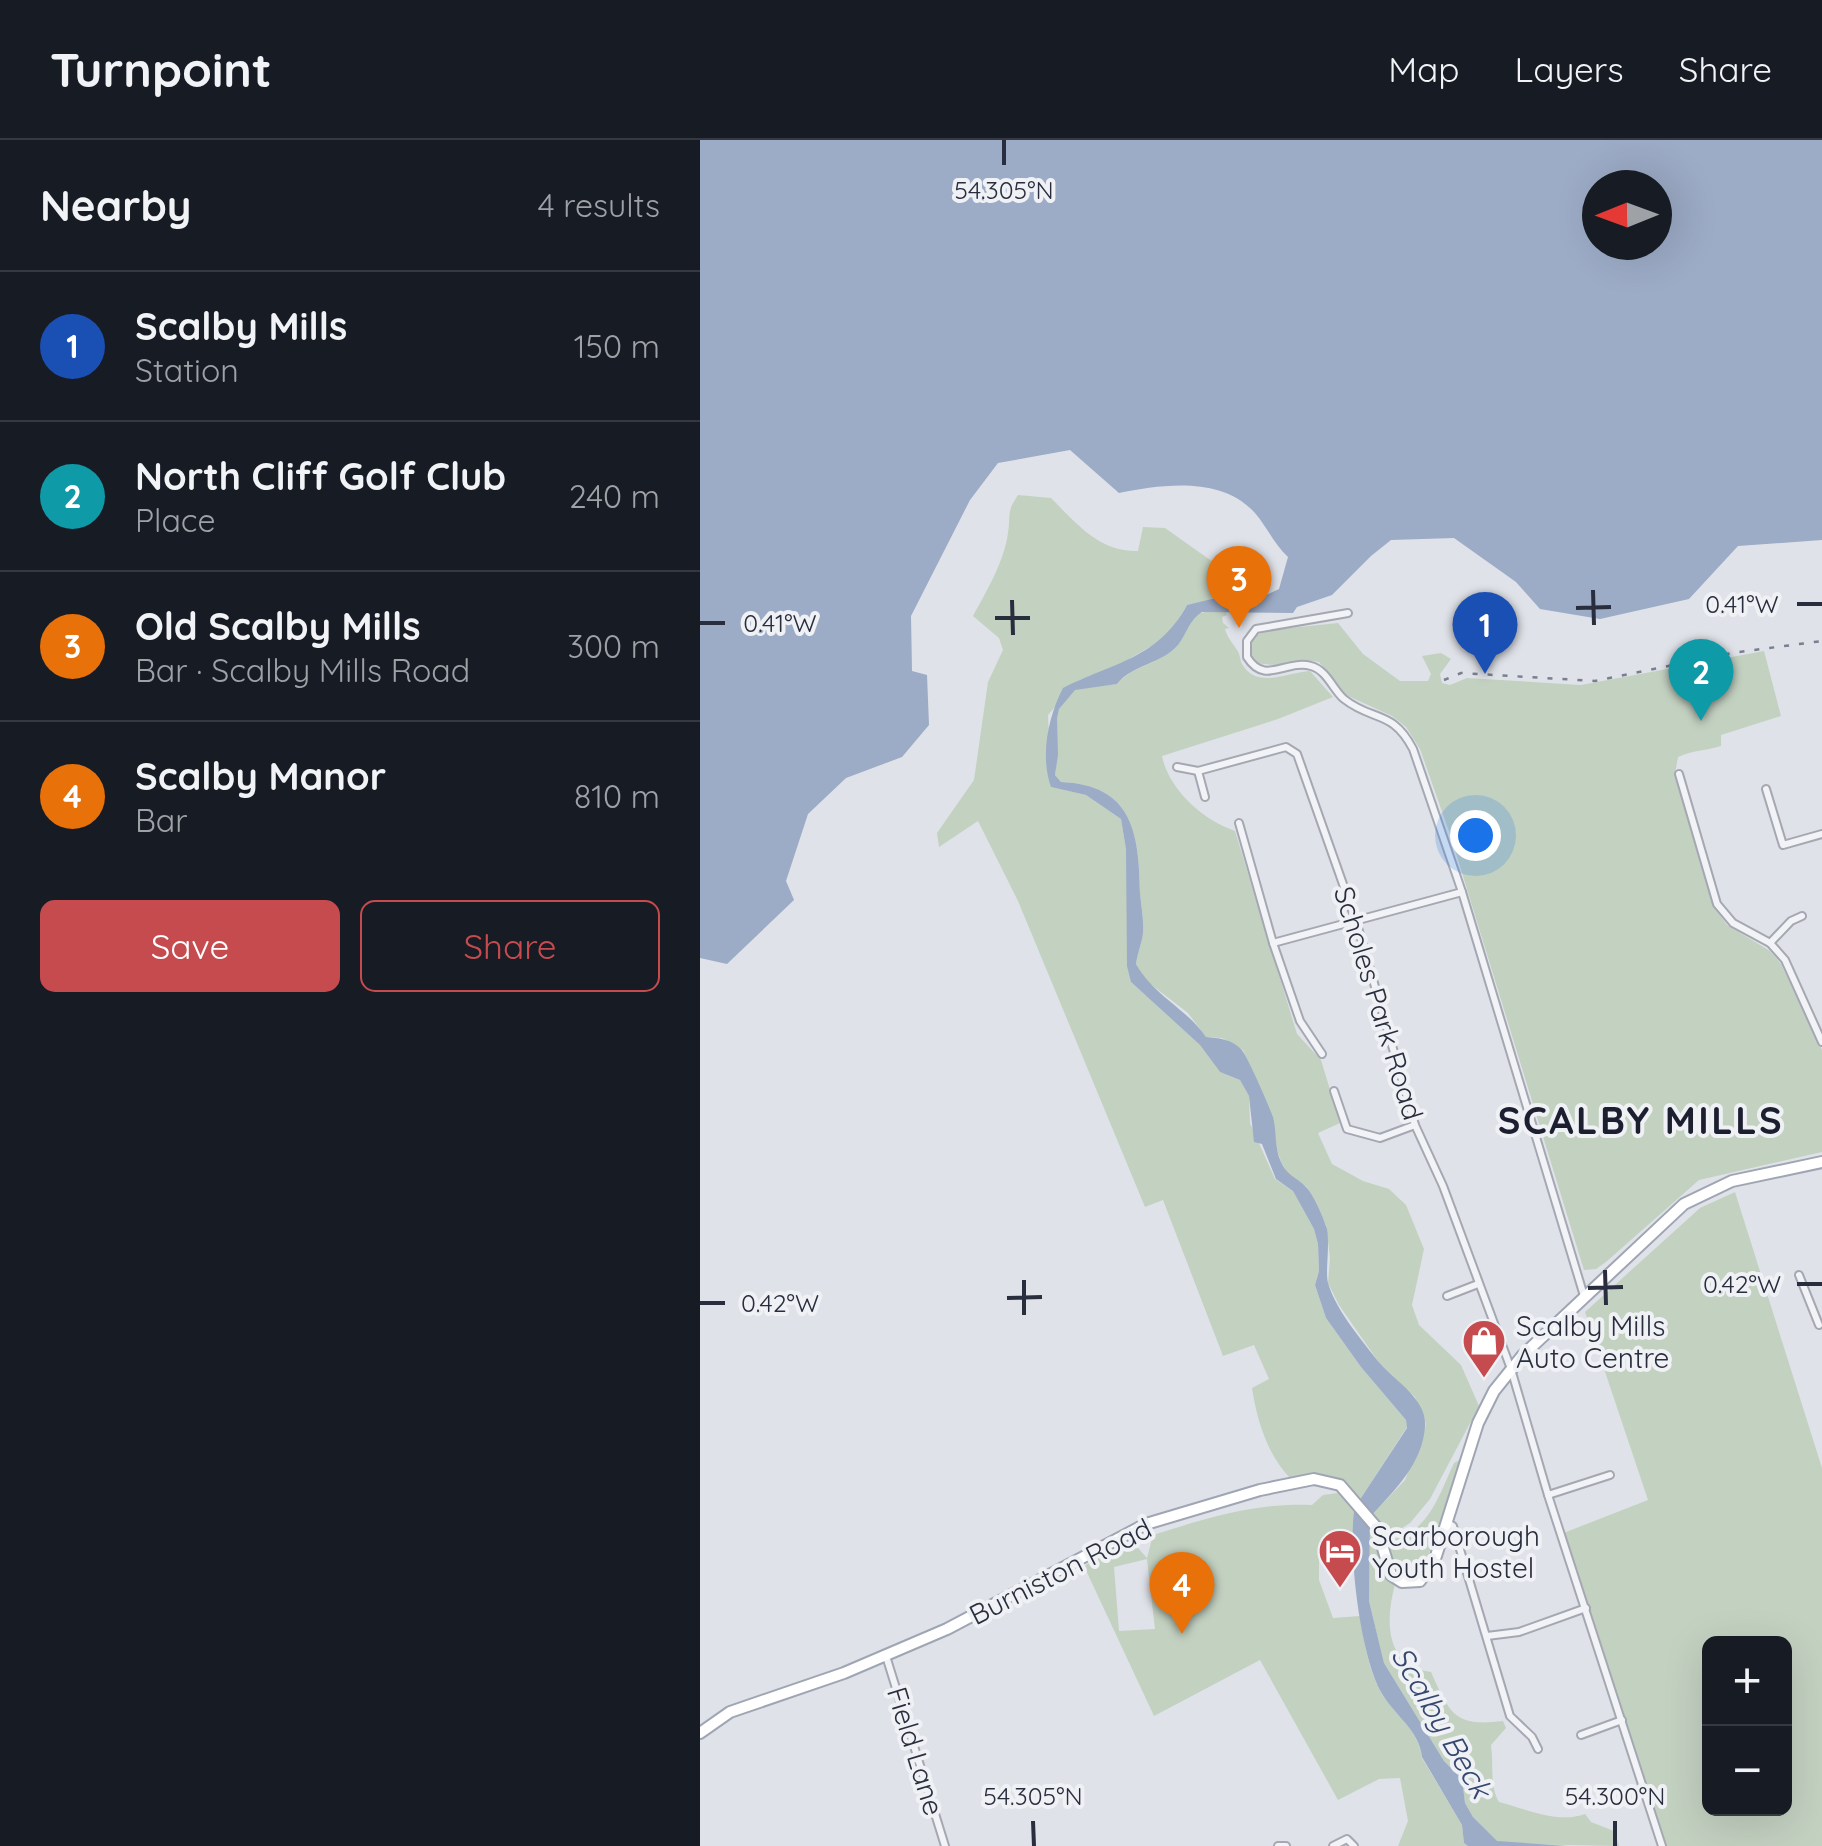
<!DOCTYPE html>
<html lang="en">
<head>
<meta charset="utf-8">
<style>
  body { margin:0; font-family:Quicksand,sans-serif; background:#242831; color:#f1f3f6 }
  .controls { position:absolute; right:30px; bottom:30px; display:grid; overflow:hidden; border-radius:15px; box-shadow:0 10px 40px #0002 }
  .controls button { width:90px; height:90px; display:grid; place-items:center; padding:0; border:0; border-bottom:2px solid #363941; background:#171b24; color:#f1f3f6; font:50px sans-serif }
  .compass { position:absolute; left:882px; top:30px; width:90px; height:90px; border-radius:50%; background:#171b24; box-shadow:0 10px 40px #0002; rotate:269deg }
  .you { position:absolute; left:775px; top:695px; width:35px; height:35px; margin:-25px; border:8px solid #fff; border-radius:50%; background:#1a73e8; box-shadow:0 0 0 15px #1a73e833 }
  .badge { display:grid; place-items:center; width:65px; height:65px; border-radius:50%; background:#c64b4f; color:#fff; font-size:32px; font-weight:700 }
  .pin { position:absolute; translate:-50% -82px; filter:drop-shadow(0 2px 5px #0008) }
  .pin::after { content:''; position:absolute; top:52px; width:35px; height:30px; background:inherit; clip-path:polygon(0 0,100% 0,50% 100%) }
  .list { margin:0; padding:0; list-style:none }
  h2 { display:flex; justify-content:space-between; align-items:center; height:130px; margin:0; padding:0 40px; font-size:42px }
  h2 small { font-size:32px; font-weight:400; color:#9ea1a6 }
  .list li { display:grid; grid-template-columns:65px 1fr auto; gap:30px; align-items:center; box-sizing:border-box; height:150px; padding:0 40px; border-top:2px solid #363941 }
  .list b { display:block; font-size:38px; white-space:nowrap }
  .list p { margin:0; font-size:32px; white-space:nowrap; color:#9ea1a6 }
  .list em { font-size:32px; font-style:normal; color:#9ea1a6 }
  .actions { display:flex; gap:20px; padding:30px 40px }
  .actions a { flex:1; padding:22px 0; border:2px solid #c64b4f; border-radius:15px; text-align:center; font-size:35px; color:#c64b4f }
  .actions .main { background:#c64b4f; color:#fff }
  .map { position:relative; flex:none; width:1122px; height:1706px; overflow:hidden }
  header { display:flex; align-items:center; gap:60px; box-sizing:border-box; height:140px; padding:0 50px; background:#171b24; border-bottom:2px solid #363941 }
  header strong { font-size:48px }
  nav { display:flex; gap:55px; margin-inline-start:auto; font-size:35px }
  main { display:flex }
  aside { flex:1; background:#171b24 }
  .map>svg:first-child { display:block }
</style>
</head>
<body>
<header>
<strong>Turnpoint</strong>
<nav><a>Map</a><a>Layers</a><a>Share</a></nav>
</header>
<main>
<aside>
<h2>Nearby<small>4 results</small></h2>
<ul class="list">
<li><span class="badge" style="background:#1a4fb4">1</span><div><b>Scalby Mills</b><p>Station</p></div><em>150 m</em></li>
<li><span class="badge" style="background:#0f9aa8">2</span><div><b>North Cliff Golf Club</b><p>Place</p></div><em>240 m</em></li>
<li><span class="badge" style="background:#e8710a">3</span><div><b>Old Scalby Mills</b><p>Bar · Scalby Mills Road</p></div><em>300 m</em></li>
<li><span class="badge" style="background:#e8710a">4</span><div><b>Scalby Manor</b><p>Bar</p></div><em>810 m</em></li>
</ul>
<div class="actions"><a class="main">Save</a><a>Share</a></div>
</aside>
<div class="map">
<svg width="1122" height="1706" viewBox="0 0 1122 1706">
  <rect width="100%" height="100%" fill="#dfe2e8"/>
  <g fill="#c3d1c1" fill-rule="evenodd">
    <path d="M318 355 351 358C377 384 399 412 438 411L443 387 465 388 513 422 541 433 540 456 487 465 468 496 407 532 379 540 348 575 351 647 386 655 421 679 426 708 431 842 500 905 520 932 540 940 549 956 550 983 575 1039 593 1051 614 1089 618 1104 619 1131 615 1145 626 1178 661 1227 706 1280 707 1287 659 1361C640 1332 622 1338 591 1339 568 1316 557 1281 552 1248L569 1239 554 1205 523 1216 463 1060 445 1067 318 761 278 681 239 707 237 693 274 640 288 542 303 510 299 498 273 476C287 450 304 422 308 393 311 374 306 373 318 355Z"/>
    <path d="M524 470 527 475 522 477 523 483 529 488 525 489C528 499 532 502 537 510 540 514 540 520 542 524 557 550 588 532 610 531L633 557 578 579 462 616C469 650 503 680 535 691L597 894 621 920 640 983 618 993 632 1024 663 1041 689 1049 706 1065 724 1109 712 1165 719 1185 761 1225 779 1266 730 1359 710 1383 691 1395 684 1394 671 1376 705 1340 726 1284 715 1257 680 1224 639 1165 628 1143 630 1118 626 1085 607 1047 590 1037 582 1024 574 1002 573 979 543 910 522 898 506 897 488 873 444 839 436 824C437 813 442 803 443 793 444 780 441 766 440 753 439 693 433 645 361 642L355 635C358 617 353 583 359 569 363 562 370 555 375 549L417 544C433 525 461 524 477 506 484 498 486 485 493 478 501 470 514 471 524 470Z"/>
    <path d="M638 483 663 514 700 541H728L731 534 722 516 741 513 751 519 740 534 742 543 750 545 767 538 881 545 1064 511 1081 576 1021 595V606C1006 611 993 610 978 617L975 634 1016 770 1027 785 1070 811 1081 824 1122 910V1012L999 1040 906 1122 896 1129 884 1130 751 697 720 609 706 587 692 576 646 555 619 522C598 518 535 542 554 496L570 490Z"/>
    <path d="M1035 1052 1122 1328V1706H962L861 1394 948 1360 885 1172 1000 1068ZM1009 1504H1084V1668H1009Z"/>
    <path d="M761 1319 723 1431 705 1436 694 1428 688 1400C728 1395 739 1355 754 1323Z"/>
    <path d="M638 1353 654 1372 655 1409H619V1440L633 1478 660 1476C664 1501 668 1530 681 1552 693 1574 720 1591 722 1618L762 1685 764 1703 768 1706H698L708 1681 700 1638 679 1639 638 1660 560 1520 454 1576 384 1426 430 1399 447 1418 453 1395C504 1379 558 1362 612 1365L623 1355ZM447 1419 455 1489 419 1491 414 1427Z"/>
    <path d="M670 1384C682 1403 682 1425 695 1444 685 1482 685 1525 731 1532 750 1574 754 1587 803 1581L806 1588 791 1605C794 1624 789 1645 799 1662 826 1669 858 1684 885 1674L891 1682 914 1691 919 1706 810 1704 796 1701 773 1677 765 1663 762 1639 744 1621 684 1523 669 1461Z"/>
  </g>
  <g fill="#9cabc6" fill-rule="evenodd">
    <path d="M0 0H1122V400L1038 406 989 459 900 479 840 469 816 442 754 398 691 400 671 416 632 455 597 467 593 473 502 472C489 480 487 493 478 505 462 524 433 524 417 544L375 550 359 569 357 578 358 615 355 635 361 642C433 645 439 693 440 753 441 766 444 780 443 793 442 803 437 814 436 824 453 855 487 869 506 897 518 898 531 899 541 909 547 915 569 966 573 977 577 992 574 1007 581 1022 587 1036 598 1038 607 1048 614 1056 624 1079 627 1089 630 1107 625 1131 628 1143 636 1170 660 1198 677 1220 693 1240 727 1258 725 1286 723 1323 694 1351 671 1376L659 1361 707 1288 706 1280 661 1227 626 1178 615 1145 619 1131 618 1104 614 1089 593 1051 576 1039 562 1004 554 1002 549 956 540 940 520 932 500 905 431 842 427 826 426 709 421 679 386 655 351 647C340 616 348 577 363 548 412 523 458 519 487 465L529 455H566L579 449 588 417C574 404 567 387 555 373 522 336 463 344 419 353L370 310 298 323 270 360 211 476 212 531 227 535 229 585 202 617 146 638 108 674 86 741 94 760 27 824 0 818ZM897 45H957V105H897Z"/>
    <path d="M655 1366 670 1384 669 1461 684 1523 744 1621 762 1639 765 1663 773 1677 797 1701 867 1706H768L764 1703 762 1685 722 1617C720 1591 693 1574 681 1552 660 1515 647 1407 655 1366Z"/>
  </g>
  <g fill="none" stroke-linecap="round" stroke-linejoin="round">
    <defs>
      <g id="minor">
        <path d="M648 473 556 489 547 501V517C565 546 586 519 611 526 627 530 633 550 644 559 673 582 692 569 713 609L762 752 884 1156"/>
        <path d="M477 627 498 631 586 607 597 614 656 781 715 985 743 1046 811 1229 848 1355 962 1706"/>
        <path d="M498 631 505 657"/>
        <path d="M979 634 1017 764 1033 783 1070 803 1085 820 1122 902"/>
        <path d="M1066 649 1083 705 1122 694"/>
        <path d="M539 683 573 803 600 881 622 914"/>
        <path d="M573 803 762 752"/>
        <path d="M1070 803 1091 781 1102 776"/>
        <path d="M634 951 647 989 680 998 715 985"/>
        <path d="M1099 1135 1119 1185"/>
        <path d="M747 1156 778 1144"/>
        <path d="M848 1355 910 1335"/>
        <path d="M748 1383 753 1386 810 1576 832 1597 838 1609"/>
        <path d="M787 1496 819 1492 886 1468"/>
        <path d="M186 1516 245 1706"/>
        <path d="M881 1595 922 1580"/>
        <path d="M578 1706H586"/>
        <path d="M633 1706 647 1699 654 1706"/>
      </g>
      <path id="primary" d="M0 1593 30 1572 144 1533 247 1489 446 1384 560 1350 614 1339 640 1345 677 1388 691 1435 702 1442 720 1441 736 1416 778 1283 794 1251 823 1215 984 1064 1032 1041 1122 1022"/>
    </defs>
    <use href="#minor" stroke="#a5a8b2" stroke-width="10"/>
    <use href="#primary" stroke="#9fa5b3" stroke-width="14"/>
    <use href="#minor" stroke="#f2f3f6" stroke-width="6"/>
    <use href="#primary" stroke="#fff" stroke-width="10"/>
    <path stroke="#7a7f90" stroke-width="2.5" stroke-dasharray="5 10" stroke-linecap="butt" d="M744 540 761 533 895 541 1032 513 1122 501"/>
  </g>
  <path fill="none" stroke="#292e3e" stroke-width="4" d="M304 0V25M893 450 894 485M312 460 313 495M1097 464H1122M876 468 911 467M295 478H330M0 483H25M905 1130 906 1165M324 1140V1175M1097 1144H1122M888 1148 923 1147M307 1158 342 1157M0 1163H25M333 1681 334 1706M915 1681V1706"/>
  <defs>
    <symbol id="shop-pin" viewBox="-11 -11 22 30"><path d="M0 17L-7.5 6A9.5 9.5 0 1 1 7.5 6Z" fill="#c64b4f" stroke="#eff1f5"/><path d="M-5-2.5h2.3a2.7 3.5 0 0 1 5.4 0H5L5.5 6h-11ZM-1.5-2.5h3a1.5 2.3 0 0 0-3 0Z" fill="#fff"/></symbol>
    <symbol id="hotel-pin" viewBox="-11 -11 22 30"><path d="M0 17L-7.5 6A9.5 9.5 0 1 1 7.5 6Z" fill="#c64b4f" stroke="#eff1f5"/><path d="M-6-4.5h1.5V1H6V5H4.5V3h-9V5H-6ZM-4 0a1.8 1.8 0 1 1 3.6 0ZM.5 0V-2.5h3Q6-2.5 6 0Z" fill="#fff"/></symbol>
  </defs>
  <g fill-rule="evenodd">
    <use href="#shop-pin" x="759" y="1176" width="50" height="68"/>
    <use href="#hotel-pin" x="615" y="1386" width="50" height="68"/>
  </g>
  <g text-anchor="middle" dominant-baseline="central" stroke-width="8" stroke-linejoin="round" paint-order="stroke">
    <g font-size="28" fill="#292e3e" stroke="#eff1f5">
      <text transform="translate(679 863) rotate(73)">Scholes Park Road</text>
      <text transform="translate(360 1431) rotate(-27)">Burniston Road</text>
      <text transform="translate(216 1611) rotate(73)">Field Lane</text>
    </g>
    <g font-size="28" fill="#292e3e" stroke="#eff1f5" text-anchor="start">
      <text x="816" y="1185">Scalby Mills<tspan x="816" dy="32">Auto Centre</tspan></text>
      <text x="672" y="1395">Scarborough<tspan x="672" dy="32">Youth Hostel</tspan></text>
    </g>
    <g font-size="30" font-style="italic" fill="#36486f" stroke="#eff1f5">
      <text transform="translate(742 1582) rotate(60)">Scalby Beck</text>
    </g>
    <g font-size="38" font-weight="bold" letter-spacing="2.5" fill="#1b1f2f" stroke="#eff1f5">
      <text x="941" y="980">SCALBY MILLS</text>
    </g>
  </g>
  <g font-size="25" text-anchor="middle" fill="#292e3e" stroke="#eff1f5" stroke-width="8" stroke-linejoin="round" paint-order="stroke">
    <text x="304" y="59">54.305°N</text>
    <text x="1042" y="473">0.41°W</text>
    <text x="80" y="492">0.41°W</text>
    <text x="1042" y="1153">0.42°W</text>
    <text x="80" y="1172">0.42°W</text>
    <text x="333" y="1665">54.305°N</text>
    <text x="915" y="1665">54.300°N</text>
  </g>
</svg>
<div class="controls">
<button>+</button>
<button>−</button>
</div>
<svg class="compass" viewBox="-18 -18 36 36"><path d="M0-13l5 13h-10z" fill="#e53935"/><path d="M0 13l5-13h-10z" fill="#9ea1a6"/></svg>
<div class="you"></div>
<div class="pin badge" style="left:785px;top:534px;background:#1a4fb4">1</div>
<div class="pin badge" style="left:1001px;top:581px;background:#0f9aa8">2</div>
<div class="pin badge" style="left:539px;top:488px;background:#e8710a">3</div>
<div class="pin badge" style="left:482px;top:1494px;background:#e8710a">4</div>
</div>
</main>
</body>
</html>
